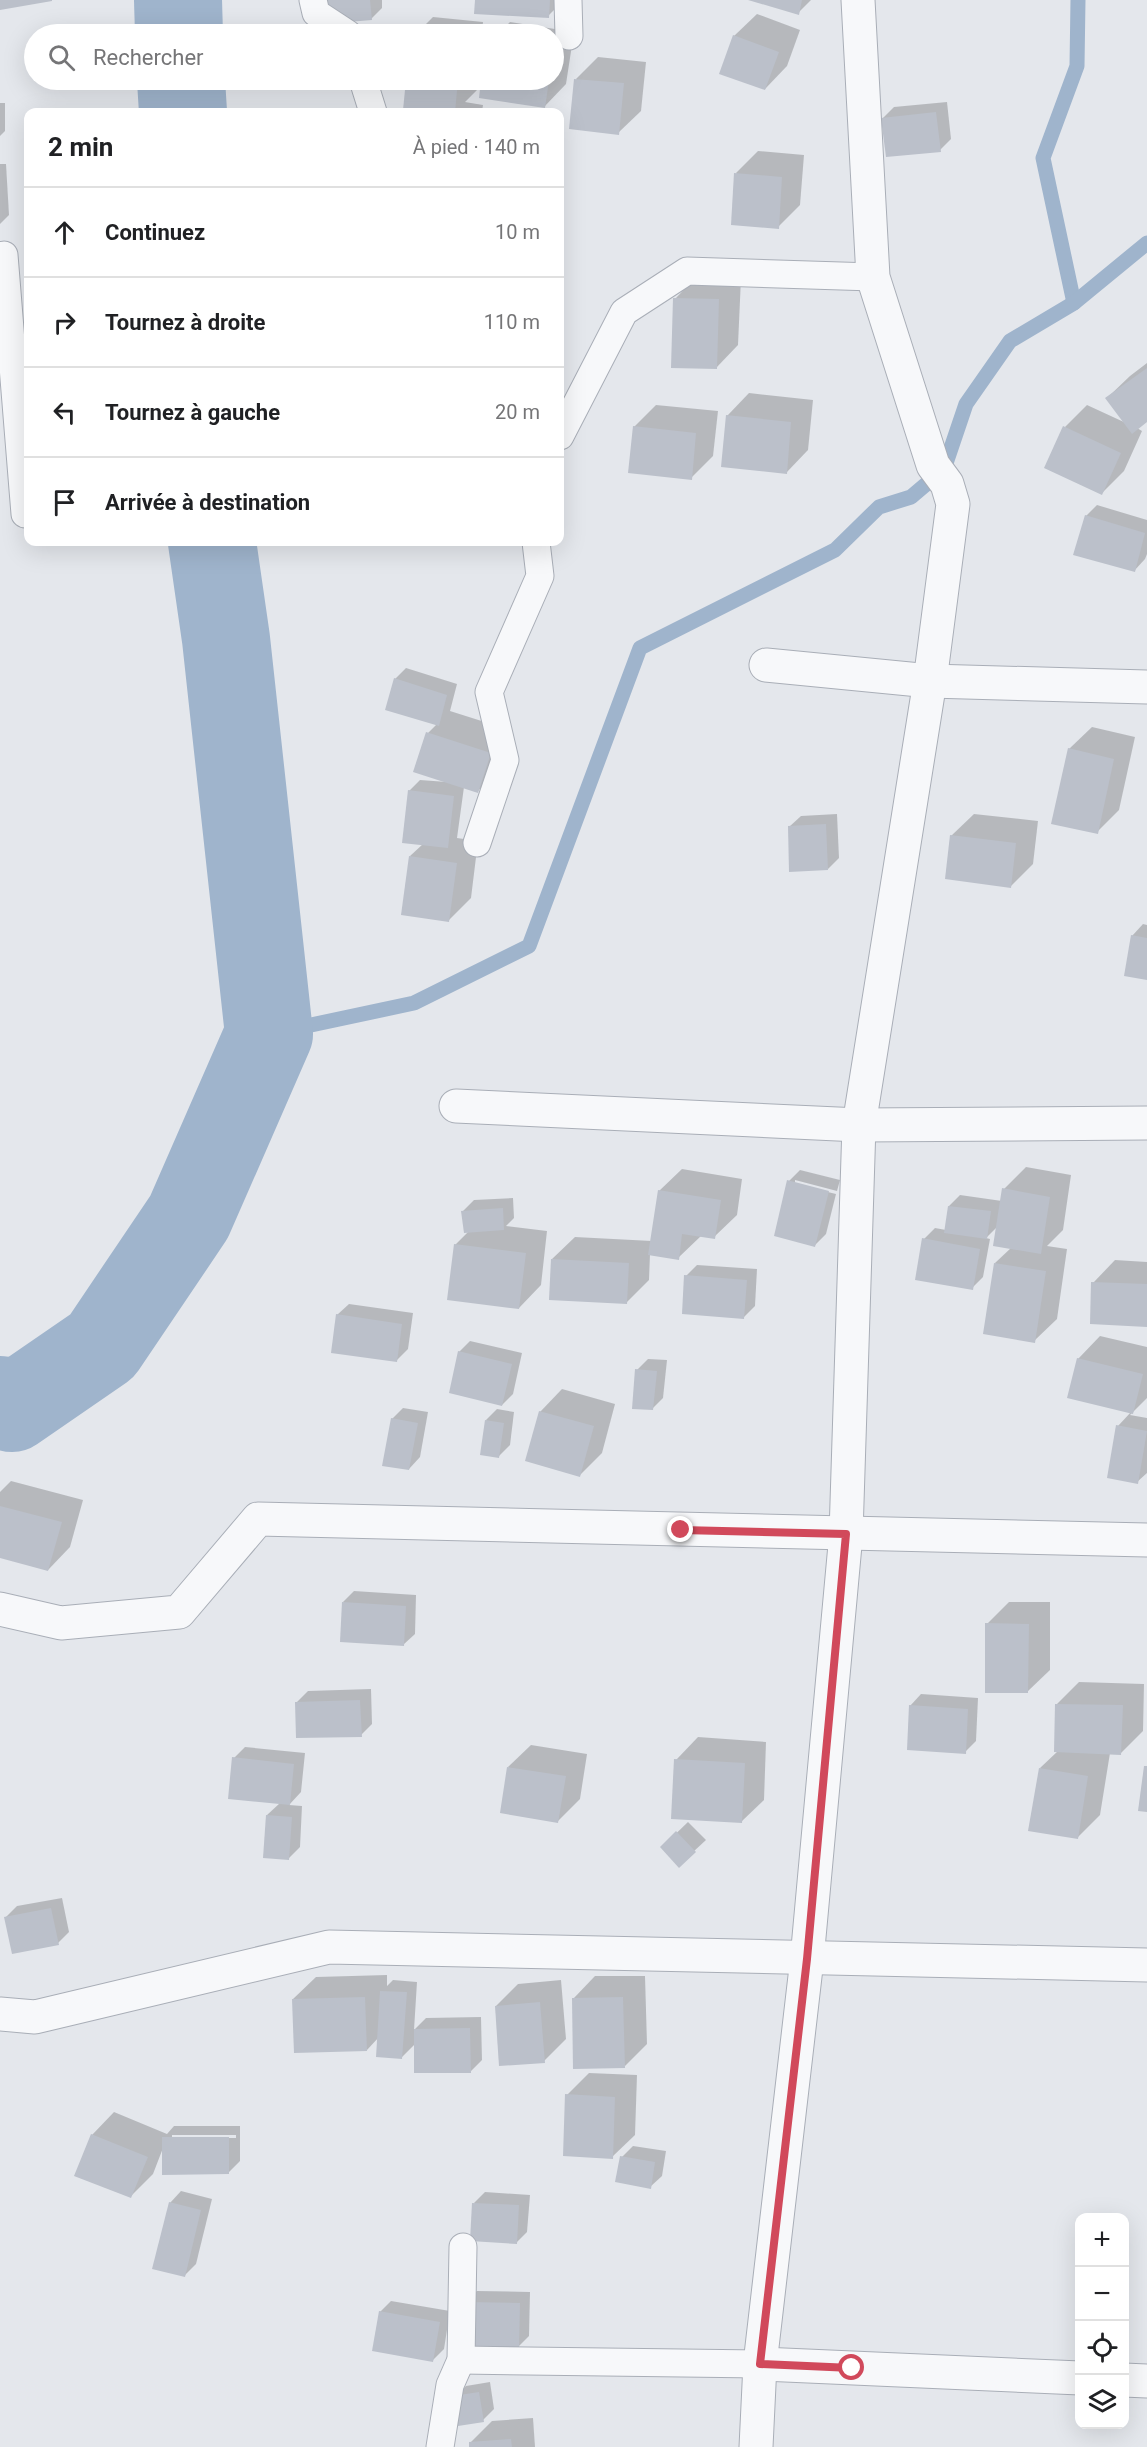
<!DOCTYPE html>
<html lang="fr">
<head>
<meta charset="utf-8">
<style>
  body { margin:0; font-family:Roboto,sans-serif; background:#f2f2f2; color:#202124 }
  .controls { position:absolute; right:18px; bottom:18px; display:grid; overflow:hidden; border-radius:12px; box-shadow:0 6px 24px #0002 }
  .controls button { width:54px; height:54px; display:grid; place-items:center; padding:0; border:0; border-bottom:2px solid #e0e0e0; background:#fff; color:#202124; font:30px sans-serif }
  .stop { position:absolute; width:18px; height:18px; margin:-14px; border:4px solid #d1495b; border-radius:50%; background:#fff }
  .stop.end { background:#d1495b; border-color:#fff; box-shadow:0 2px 6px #0008 }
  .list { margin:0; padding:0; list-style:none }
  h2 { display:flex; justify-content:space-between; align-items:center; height:78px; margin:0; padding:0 24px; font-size:26px }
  h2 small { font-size:20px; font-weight:400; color:#757577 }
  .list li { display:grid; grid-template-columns:39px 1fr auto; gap:18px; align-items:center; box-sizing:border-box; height:90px; padding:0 24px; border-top:2px solid #e0e0e0 }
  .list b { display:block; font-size:22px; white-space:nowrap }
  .list em { font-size:20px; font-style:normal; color:#757577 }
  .icon { flex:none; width:33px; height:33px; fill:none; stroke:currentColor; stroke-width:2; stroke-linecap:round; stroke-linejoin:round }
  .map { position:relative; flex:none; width:1147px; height:2447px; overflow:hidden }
  .search { position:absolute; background:#fff; box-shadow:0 6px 24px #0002; left:24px; top:24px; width:540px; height:66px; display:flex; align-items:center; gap:15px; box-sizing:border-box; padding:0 21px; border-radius:33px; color:#757577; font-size:22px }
  .panel { position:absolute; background:#fff; box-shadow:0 6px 24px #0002; left:24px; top:108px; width:540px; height:438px; border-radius:12px }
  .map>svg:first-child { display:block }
</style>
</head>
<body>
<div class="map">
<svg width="1147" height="2447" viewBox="0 0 1147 2447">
  <rect width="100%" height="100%" fill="#e4e7ec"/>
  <g fill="#0003" fill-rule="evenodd">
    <path d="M310 0H382V8L371 19Z"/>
    <path d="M477 0H564L548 16Z"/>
    <path d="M751 0H811L798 13Z"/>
    <path d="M757 14 800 30 787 66 765 89 734 36Z"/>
    <path d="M433 17 483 22 482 34H416Z"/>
    <path d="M510 22 574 32 566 84 544 107 480 97 483 80H554V34H498Z"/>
    <path d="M598 57 646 62 641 111 618 133 576 79Z"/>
    <path d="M408 80H478L477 90 465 102 483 105 482 112H406L410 109 405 108Z"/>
    <path d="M947 102 951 139 940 150 883 118 894 107Z"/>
    <path d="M0 103H5V131L0 136Z"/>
    <path d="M290 108 337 112H285Z"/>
    <path d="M758 151 804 155 800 205 778 227 736 173Z"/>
    <path d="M0 164H6L9 215 0 224Z"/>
    <path d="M697 276 741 278 738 345 716 368 675 299Z"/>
    <path d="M1147 363V421L1137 428 1142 431 1124 471 1102 493 1065 427 1087 405 1126 423 1107 398 1130 376Z"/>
    <path d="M749 393 813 400 808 450 786 473 727 416Z"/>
    <path d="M656 405 718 411 713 456 691 478 634 427Z"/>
    <path d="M1097 505 1147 520V554L1145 559 1134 571 1086 516Z"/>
    <path d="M406 668 457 684 450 711 513 731 499 769 477 792 464 787 457 838 478 841 471 898 449 920 410 856 423 844 409 791 420 780 447 782 428 733 437 724 395 679Z"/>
    <path d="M1092 727 1135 737 1119 810 1097 832 1069 749Z"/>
    <path d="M837 814 839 858 828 869 789 827 801 816Z"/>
    <path d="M974 814 1038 821 1033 864 1011 886 951 836Z"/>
    <path d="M1143 924 1147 925V979L1132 936Z"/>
    <path d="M1026 1167 1071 1175 1063 1230 1047 1246 1067 1249 1057 1319 1034 1341 995 1263 1012 1247 998 1226 986 1238 990 1239 983 1277 972 1288 924 1239 935 1228 946 1230 949 1206 960 1195 1002 1201 1004 1189Z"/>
    <path d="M682 1169 742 1179 737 1215 714 1237 701 1236 678 1258 650 1254 649 1280 626 1303 552 1259 575 1237 652 1241 659 1191Z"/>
    <path d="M800 1170 840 1180 837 1191 795 1180V1184L836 1194 826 1234 815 1245 789 1181Z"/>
    <path d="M513 1198 514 1218 506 1226 547 1231 541 1285 519 1308 455 1245 469 1231 463 1211 474 1200Z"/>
    <path d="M1115 1260 1147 1262V1325L1093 1283Z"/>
    <path d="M697 1265 757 1269 755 1306 744 1317 686 1276Z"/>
    <path d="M349 1304 413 1313 408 1349 397 1360 337 1315Z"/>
    <path d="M1100 1336 1147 1347V1398L1130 1415 1147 1418V1473L1137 1482 1118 1426 1131 1412 1078 1359Z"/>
    <path d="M470 1341 522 1353 513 1394 502 1405 459 1352Z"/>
    <path d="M648 1359 667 1360 663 1398 652 1409 637 1370Z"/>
    <path d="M562 1389 615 1404 602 1453 580 1475 540 1412Z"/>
    <path d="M403 1408 428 1412 420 1457 409 1469 392 1419Z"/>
    <path d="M497 1409 514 1412 510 1445 499 1456 486 1420Z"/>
    <path d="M11 1481 83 1500 70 1547 48 1570 0 1556V1492Z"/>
    <path d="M354 1591 416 1595 415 1634 403 1645 343 1602Z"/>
    <path d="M1009 1602H1050V1670L1027 1692 987 1624Z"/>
    <path d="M1079 1682 1144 1684 1143 1731 1121 1753H1110L1100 1815 1078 1837 1040 1768 1058 1751 1057 1704Z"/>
    <path d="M371 1689 372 1724 361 1735 297 1702 308 1691Z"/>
    <path d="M921 1694 978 1698 976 1741 965 1752 910 1706Z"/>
    <path d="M698 1737 766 1742 764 1800 741 1822 676 1760Z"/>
    <path d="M531 1745 587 1754 580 1799 558 1821 508 1767Z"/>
    <path d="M245 1747 305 1753 301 1792 289 1805 302 1806 300 1847 289 1858 267 1815 280 1803 234 1758Z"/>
    <path d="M688 1822 706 1840 679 1865 662 1847Z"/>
    <path d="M62 1898 69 1932 58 1943 6 1917 17 1906Z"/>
    <path d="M387 1975V1986L393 1980 417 1982 414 2030 426 2018 481 2017 482 2060 471 2071 415 2044 402 2057 379 2037 367 2050 293 1999 316 1977Z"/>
    <path d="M595 1976H645L647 2044 625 2066 573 1999Z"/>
    <path d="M561 1980 566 2039 544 2061 496 2006 518 1984Z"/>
    <path d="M589 2073 637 2075 635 2135 612 2157 567 2095Z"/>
    <path d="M114 2112 167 2134 174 2126H240V2161L229 2172 163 2148 153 2174 131 2196 92 2135ZM172 2135H236V2138H172Z"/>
    <path d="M633 2146 666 2151 662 2176 650 2187 622 2157Z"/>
    <path d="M181 2191 212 2199 196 2264 185 2275 170 2203Z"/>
    <path d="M485 2192 530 2195 527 2232 516 2243 474 2203Z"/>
    <path d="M477 2291 530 2292 529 2336 518 2347 465 2302Z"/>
    <path d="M391 2301 450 2311 444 2349 433 2360 380 2312Z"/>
    <path d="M490 2382 494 2409 483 2420 455 2397 466 2386Z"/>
    <path d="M533 2418 535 2447H470V2443L492 2421Z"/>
  </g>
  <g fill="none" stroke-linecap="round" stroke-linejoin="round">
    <g stroke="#9fb4cc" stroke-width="15">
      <path d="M1074 303 1043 158 1077 66 1078 0"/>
      <path d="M269 1034 414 1003 529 946 640 648 835 550 879 507 911 497 944 469 966 404 1010 341 1074 303 1147 243"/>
    </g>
    <g stroke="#9fb4cc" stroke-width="88">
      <path d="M178 0 179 34"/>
      <path d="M181 80 183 112"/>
      <path d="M0 1400 12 1408 102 1346 189 1217 269 1034 226 639 212 542"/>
    </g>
  </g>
  <g fill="#bbc0ca">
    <path d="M0 0H52V1L0 10Z"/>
    <path d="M309 0H370L372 20 311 25Z"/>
    <path d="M475 0H550L549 18 474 14Z"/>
    <path d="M748 0H802L799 15Z"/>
    <path d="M733 35 779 52 765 90 719 74Z"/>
    <path d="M574 79 624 83 619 135 569 129Z"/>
    <path d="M406 80H458L455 112 403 110Z"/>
    <path d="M481 80H549L545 108 479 98Z"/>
    <path d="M936 112 941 152 886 157 881 118Z"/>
    <path d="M734 173 782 177 779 229 731 225Z"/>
    <path d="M673 298 719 299 717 369 671 368Z"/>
    <path d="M1147 368V422L1132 434 1105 398Z"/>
    <path d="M726 415 791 422 787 474 721 467Z"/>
    <path d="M633 426 696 433 692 480 628 473Z"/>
    <path d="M1063 426 1121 453 1102 495 1044 468Z"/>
    <path d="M1085 515 1145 533 1135 572 1073 555Z"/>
    <path d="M394 678 447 695 439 726 385 710Z"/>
    <path d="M426 732 491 753 478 793 413 772Z"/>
    <path d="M1068 748 1114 759 1098 834 1051 824Z"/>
    <path d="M408 790 454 796 448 848 402 843Z"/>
    <path d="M826 824 828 870 789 872 788 826Z"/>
    <path d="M950 835 1016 843 1011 888 945 879Z"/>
    <path d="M409 856 457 863 449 922 401 915Z"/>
    <path d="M1131 935 1147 938V980L1124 976Z"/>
    <path d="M787 1180 829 1191 815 1247 774 1236Z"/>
    <path d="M1002 1188 1050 1197 1041 1254 993 1246Z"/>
    <path d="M658 1190 721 1200 715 1239 682 1234 679 1260 648 1255Z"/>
    <path d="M948 1206 991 1211 987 1239 944 1233Z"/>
    <path d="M503 1208 504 1230 464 1233 461 1211Z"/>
    <path d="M922 1238 980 1249 973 1290 915 1280Z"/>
    <path d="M454 1244 526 1253 519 1309 447 1300Z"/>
    <path d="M551 1259 629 1263 627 1304 549 1300Z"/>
    <path d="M994 1263 1046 1271 1035 1343 983 1334Z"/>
    <path d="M684 1275 747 1280 744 1319 682 1314Z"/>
    <path d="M1091 1282 1147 1284V1327L1090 1324Z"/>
    <path d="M336 1314 402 1324 397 1362 331 1353Z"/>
    <path d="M458 1351 512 1364 502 1406 449 1393Z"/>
    <path d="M1077 1358 1143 1374 1133 1414 1067 1398Z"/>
    <path d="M635 1369 657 1371 653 1410 632 1409Z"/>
    <path d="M539 1411 594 1426 580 1477 525 1461Z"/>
    <path d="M391 1418 418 1423 409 1470 382 1466Z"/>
    <path d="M485 1420 504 1423 499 1458 480 1455Z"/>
    <path d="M1116 1425 1147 1431 1138 1484 1107 1478Z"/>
    <path d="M0 1506 62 1522 48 1571 0 1558Z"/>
    <path d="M342 1602 406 1606 404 1646 340 1642Z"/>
    <path d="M985 1623 1029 1624 1028 1693H985Z"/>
    <path d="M360 1700 362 1737 296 1738 295 1702Z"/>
    <path d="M1055 1704 1123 1705 1121 1755 1054 1752Z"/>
    <path d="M909 1705 968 1709 966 1754 907 1750Z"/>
    <path d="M232 1757 294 1764 290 1805 228 1799Z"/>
    <path d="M674 1759 745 1763 742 1823 671 1819Z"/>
    <path d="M1144 1766H1147V1812L1138 1811Z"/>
    <path d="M507 1767 566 1776 558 1823 500 1813Z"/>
    <path d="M1039 1768 1088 1776 1078 1839 1028 1831Z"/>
    <path d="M266 1815 292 1817 289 1860 263 1858Z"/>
    <path d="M676 1831 696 1852 679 1868 660 1847Z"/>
    <path d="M51 1908 59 1945 12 1954 4 1917Z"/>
    <path d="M380 1991 407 1992 402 2059 376 2057Z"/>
    <path d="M365 1997 367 2051 294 2053 292 1999Z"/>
    <path d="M623 1997 625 2068 573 2069 572 1998Z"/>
    <path d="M540 2002 545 2063 499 2066 495 2006Z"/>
    <path d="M470 2028 471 2073H414V2029Z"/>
    <path d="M565 2094 615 2097 613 2159 563 2156Z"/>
    <path d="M91 2134 148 2157 131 2198 74 2176Z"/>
    <path d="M162 2137H229V2174L162 2175Z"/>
    <path d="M620 2156 655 2162 651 2189 615 2182Z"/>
    <path d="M169 2202 201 2210 185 2277 152 2269Z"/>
    <path d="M472 2203 519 2205 517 2244 470 2241Z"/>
    <path d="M464 2302 520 2303 519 2349 463 2347Z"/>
    <path d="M379 2311 440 2322 433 2362 372 2351Z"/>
    <path d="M479 2392 484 2422 458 2426 453 2396Z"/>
    <path d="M511 2439 512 2447H469V2442Z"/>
  </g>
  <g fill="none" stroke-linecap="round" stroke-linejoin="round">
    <defs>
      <g id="lane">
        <path d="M313 0 316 13 348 34"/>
        <path d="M568 0 569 36"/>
        <path d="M363 80 373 112"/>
        <path d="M0 256 4 255 25 514"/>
        <path d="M560 436 624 312 687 271 873 277"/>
        <path d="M477 843 505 760 489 692 540 576 536 542"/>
        <path d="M461 2360 760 2364"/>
        <path d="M440 2447 450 2385 461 2360 463 2247"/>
      </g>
      <g id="street">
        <path d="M766 665 930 681 1147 687"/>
        <path d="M456 1106 859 1125 1147 1123"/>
        <path d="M0 1609 61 1623 179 1612 258 1519 1147 1540"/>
        <path d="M0 2014 35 2017 329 1947 1147 1965"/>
        <path d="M760 2364 1080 2378"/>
        <path d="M1124 2380 1147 2381"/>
        <path d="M756 2447 760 2364 807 1959 846 1534 859 1125 930 681 953 504 947 484 933 465 873 277 858 0"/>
      </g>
    </defs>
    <use href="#lane" stroke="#a9aeb7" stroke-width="29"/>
    <use href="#street" stroke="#a9aeb7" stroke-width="35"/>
    <use href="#lane" stroke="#f7f8fa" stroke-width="27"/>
    <use href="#street" stroke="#f7f8fa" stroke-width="33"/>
  </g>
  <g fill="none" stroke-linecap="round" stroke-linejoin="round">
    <path stroke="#d1495b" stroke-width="8" d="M681 1530 846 1534 807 1959 760 2364 852 2368"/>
  </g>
</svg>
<div class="controls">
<button>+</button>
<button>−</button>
<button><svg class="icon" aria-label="locate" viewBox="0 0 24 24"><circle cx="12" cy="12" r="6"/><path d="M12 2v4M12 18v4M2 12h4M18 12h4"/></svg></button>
<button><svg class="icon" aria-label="layers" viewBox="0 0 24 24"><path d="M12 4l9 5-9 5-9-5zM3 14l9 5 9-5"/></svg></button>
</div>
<div class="stop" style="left:852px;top:2368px"></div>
<div class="stop end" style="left:681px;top:1530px"></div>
<div class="search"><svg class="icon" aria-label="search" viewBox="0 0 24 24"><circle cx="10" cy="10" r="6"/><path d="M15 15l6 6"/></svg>Rechercher</div>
<section class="panel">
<h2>2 min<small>À pied · 140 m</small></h2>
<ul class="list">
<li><svg class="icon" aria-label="ahead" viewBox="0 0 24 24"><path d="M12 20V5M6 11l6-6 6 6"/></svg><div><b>Continuez</b></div><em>10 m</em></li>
<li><svg class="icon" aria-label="right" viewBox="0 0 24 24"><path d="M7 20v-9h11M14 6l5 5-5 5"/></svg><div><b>Tournez à droite</b></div><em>110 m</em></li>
<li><svg class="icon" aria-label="left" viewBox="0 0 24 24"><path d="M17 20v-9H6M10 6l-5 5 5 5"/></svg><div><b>Tournez à gauche</b></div><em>20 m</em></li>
<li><svg class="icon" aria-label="arrive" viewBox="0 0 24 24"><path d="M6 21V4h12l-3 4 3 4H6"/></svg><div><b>Arrivée à destination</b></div></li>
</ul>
</section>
</div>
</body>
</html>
